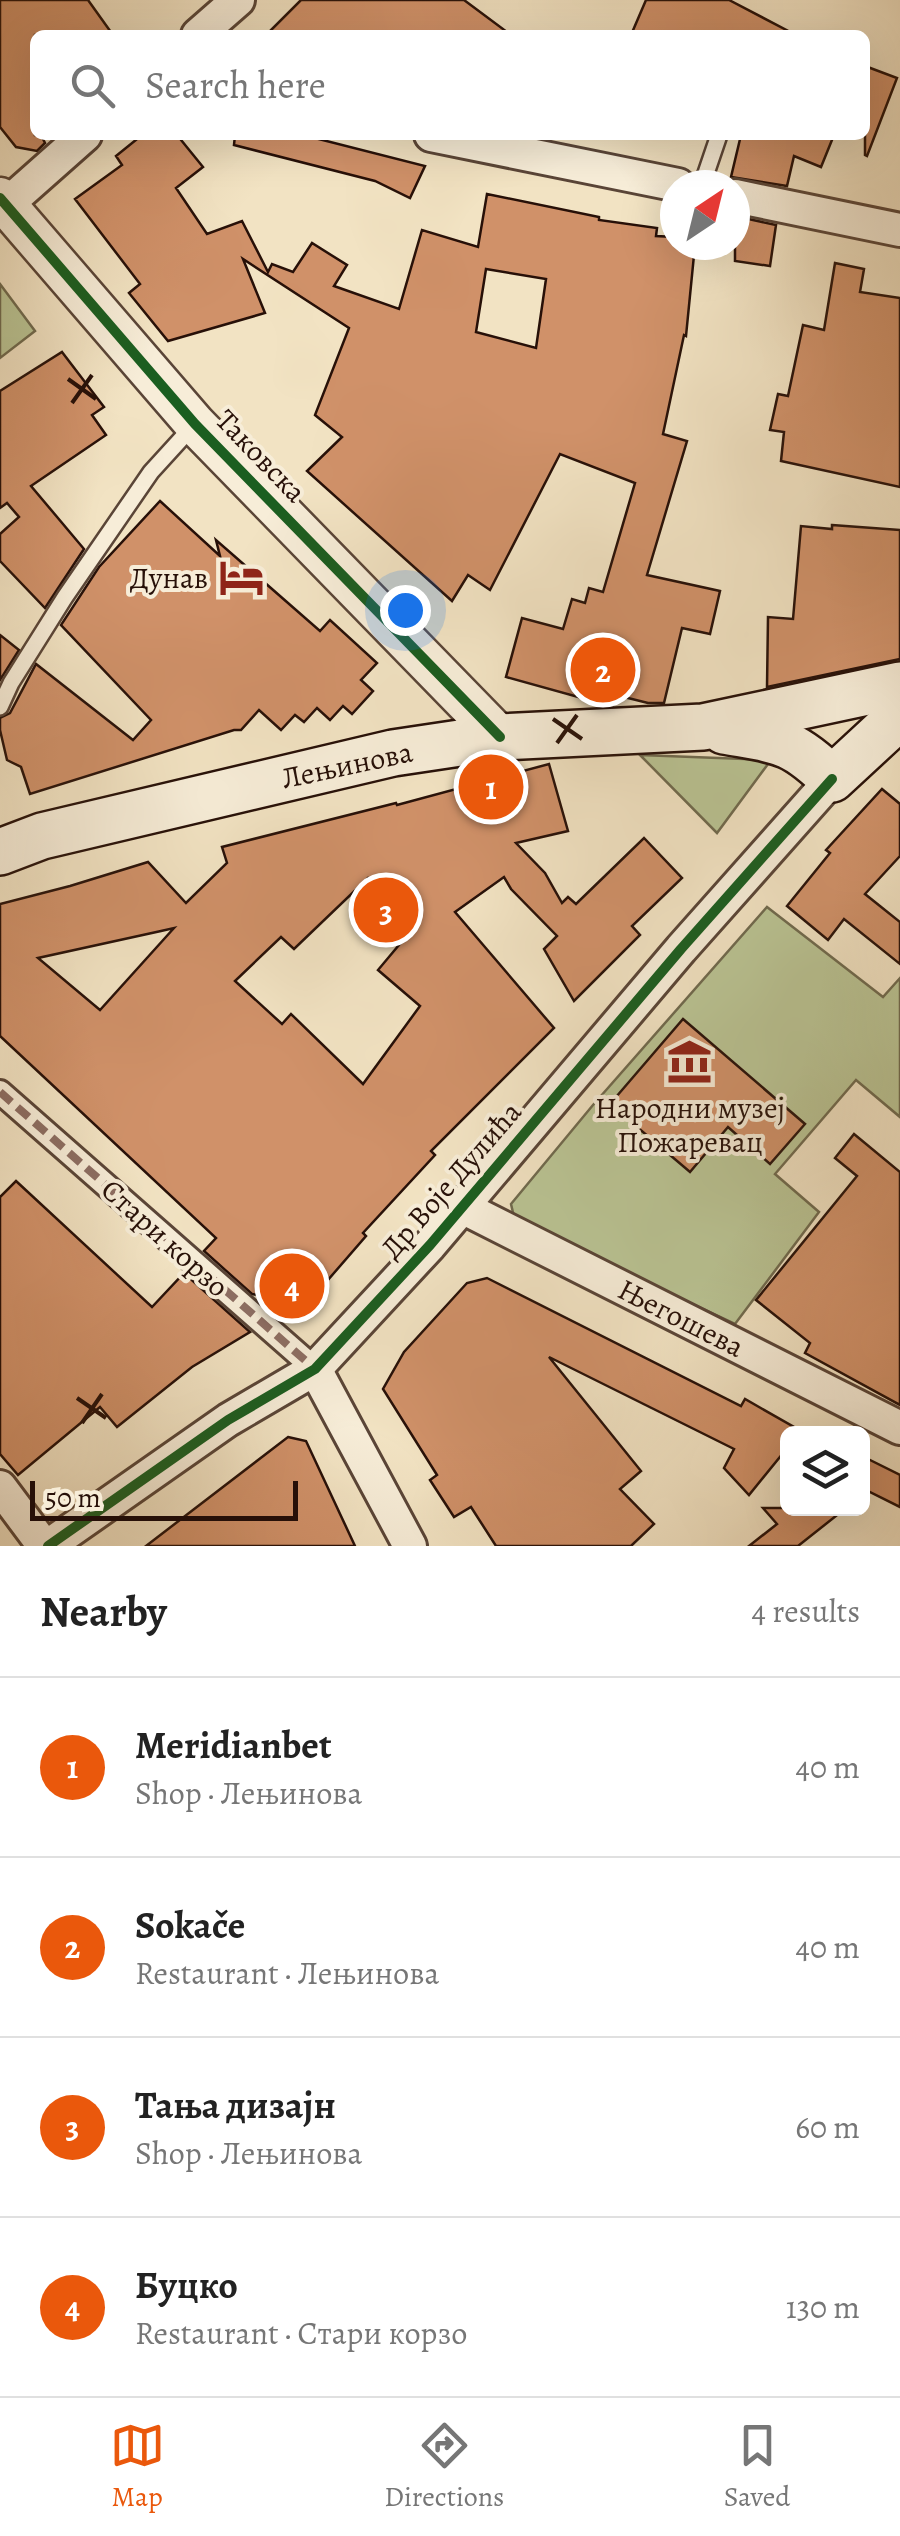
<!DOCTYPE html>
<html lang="en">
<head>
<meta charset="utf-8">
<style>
  body { margin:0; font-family:Alegreya,serif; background:#f2f2f2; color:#222 }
  .controls { position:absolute; right:30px; bottom:30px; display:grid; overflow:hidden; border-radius:15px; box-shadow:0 10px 40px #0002 }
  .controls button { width:90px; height:90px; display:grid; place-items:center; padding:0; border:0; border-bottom:2px solid #e0e0e0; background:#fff; color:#222; font:50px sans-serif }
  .compass { position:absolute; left:660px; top:170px; width:90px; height:90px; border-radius:50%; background:#fff; box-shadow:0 10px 40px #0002; rotate:35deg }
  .scale { position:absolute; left:30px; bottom:25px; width:268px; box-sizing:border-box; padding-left:10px; border:5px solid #271008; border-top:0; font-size:28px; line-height:35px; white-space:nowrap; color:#271008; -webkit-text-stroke:8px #f7edd8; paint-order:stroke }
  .you { position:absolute; left:405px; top:610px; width:35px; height:35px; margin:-25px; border:8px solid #fff; border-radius:50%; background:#1a73e8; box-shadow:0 0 0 15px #1a73e833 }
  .badge { display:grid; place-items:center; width:65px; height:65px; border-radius:50%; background:#ea580c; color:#fff; font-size:32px; font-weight:700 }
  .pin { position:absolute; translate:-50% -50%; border:5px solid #fff; box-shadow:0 2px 10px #0006 }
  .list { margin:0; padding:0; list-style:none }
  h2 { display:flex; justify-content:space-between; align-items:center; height:130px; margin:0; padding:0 40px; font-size:42px }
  h2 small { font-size:32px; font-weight:400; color:#767676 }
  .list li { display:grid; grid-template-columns:65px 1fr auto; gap:30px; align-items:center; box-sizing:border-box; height:180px; padding:0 40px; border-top:2px solid #e0e0e0 }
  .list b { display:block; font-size:38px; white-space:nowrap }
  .list p { margin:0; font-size:32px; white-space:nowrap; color:#767676 }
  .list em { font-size:32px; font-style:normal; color:#767676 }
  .icon { flex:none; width:55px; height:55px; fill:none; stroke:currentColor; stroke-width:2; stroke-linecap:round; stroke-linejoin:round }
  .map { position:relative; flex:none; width:900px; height:1546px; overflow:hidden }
  .search { position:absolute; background:#fff; box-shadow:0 10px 40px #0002; left:30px; right:30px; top:30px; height:110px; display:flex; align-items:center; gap:25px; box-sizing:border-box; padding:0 35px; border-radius:15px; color:#767676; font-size:38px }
  .sheet { height:850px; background:#fff }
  nav { display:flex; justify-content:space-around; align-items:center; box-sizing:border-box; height:140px; border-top:2px solid #e0e0e0; background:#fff; font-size:28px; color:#767676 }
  nav a { display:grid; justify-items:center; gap:5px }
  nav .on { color:#ea580c }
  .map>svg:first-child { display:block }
</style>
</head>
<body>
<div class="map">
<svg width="900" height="1546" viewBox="0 0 900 1546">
  <rect width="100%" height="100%" fill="#f2e3c3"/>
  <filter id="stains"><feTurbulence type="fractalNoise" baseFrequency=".002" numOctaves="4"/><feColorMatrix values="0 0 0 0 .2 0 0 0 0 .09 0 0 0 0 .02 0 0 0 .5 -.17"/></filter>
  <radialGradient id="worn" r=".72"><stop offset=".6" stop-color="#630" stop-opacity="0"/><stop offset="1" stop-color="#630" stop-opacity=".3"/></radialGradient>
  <g fill="#bac494" stroke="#706a4e" stroke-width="2.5">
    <path d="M0 284 35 331 0 358Z"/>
    <path d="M640 755 771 760 717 833Z"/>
    <path d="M767 907 883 997 900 978V1117L856 1080 775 1174 819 1212 735 1324 515 1221 511 1204 593 1105Z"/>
  </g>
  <g fill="#d09169" stroke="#271008" stroke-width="2.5" fill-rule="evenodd">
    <path d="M0 0H88L113 35H35V135H41L45 143 37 151 16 147 0 127Z"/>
    <path d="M301 0H464L511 35H266Z"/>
    <path d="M646 0H729L796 35H631Z"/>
    <path d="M865 66 897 78 867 156 865 155Z"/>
    <path d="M142 135H177L203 167 176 188 207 234 242 221 268 272 272 264 293 272 312 243 347 265 334 286 399 309 422 230 478 247 487 194 599 217V220L657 228 656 236 675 237V245H695L686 336 684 335 663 434 687 441 647 575 720 591 710 634 682 628 664 703H648L616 695 613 705H607L506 677 522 618 563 629 572 599 585 603 589 588 603 592 635 483 560 454 490 590 468 575 452 601 307 471 342 437 315 415 349 328 243 259 265 313 168 341 129 293 140 284 75 199 122 165 116 156ZM486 269 546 279 536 348 476 332Z"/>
    <path d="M235 135H303L425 166 410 198 375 181 234 145Z"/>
    <path d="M741 135H834L821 167 794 156 787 186 731 177Z"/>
    <path d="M735 216 776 225 770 266 735 261Z"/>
    <path d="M835 263 864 269 860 292 900 298V487L781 461 784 432 770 430 778 394 788 396 803 325 824 330Z"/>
    <path d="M62 352 104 407 92 415 106 435 31 486 84 549 45 608 0 561V534L19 517 7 503 0 508V391Z"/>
    <path d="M160 501 220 556 216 540 320 631 330 620 377 663 361 680 373 691 352 714 343 706 330 720 317 708 304 722 295 715 281 730 259 710 241 730H234L30 794 21 767 7 760 0 730V718L10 713 36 664 133 740 151 720 61 625 99 567Z"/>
    <path d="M832 525 900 530V659L767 687 768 617 793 619 801 526 832 529Z"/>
    <path d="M0 635 19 650 0 680Z"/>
    <path d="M549 764 568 831 516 843 545 873 562 903 568 897 576 904 644 838 682 878 632 926 640 935 574 1001 544 949 557 936 511 889 504 877 455 912 554 1028 431 1151 435 1155 363 1233 366 1236 308 1303 252 1294 204 1251 216 1238 0 1036V904L70 886 148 862 186 903 227 863 222 847 396 803 397 805ZM368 878 414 927 378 970 420 1006 363 1084 291 1014 282 1024 235 981 281 937 294 949ZM174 928 100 1010 38 958 161 931Z"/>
    <path d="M882 789 900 804V856L865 894 900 922V964L844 919 828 940 787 906 830 853 826 850Z"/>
    <path d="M683 1019 805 1124 770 1164 728 1127 690 1172 610 1104Z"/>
    <path d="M854 1134 900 1172V1405L805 1353 810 1343 756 1300 857 1176 835 1158Z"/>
    <path d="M16 1181 152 1307 184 1273 250 1332 192 1367 117 1427 100 1407 18 1475 0 1454V1197Z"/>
    <path d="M487 1278 741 1406 745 1399 801 1431 799 1434H788V1447L749 1495 724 1468 734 1449 549 1357 641 1471 620 1489 654 1524 631 1546H496L471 1507 454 1517 430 1480 437 1475 383 1389 404 1352 467 1283Z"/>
    <path d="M288 1437 306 1441 355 1546H146Z"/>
    <path d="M862 1456 900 1475V1507L862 1488Z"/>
    <path d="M763 1508H846L798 1546H749L777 1524Z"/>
  </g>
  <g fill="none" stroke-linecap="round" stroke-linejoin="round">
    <defs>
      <g id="service">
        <path d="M702 185 719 135"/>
        <path d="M0 707 11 683 65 597 151 472 192 427"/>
      </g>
      <path id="pedestrian" d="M0 1092 315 1369"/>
      <g id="minor">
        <path d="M198 35 238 0"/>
        <path d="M431 135 678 185"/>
        <path d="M735 196 900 230"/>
        <path d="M6 205 85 135"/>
        <path d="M462 1207 900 1428"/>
        <path d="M315 1369 410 1546"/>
        <path d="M0 1487 44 1546"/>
        <path d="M48 1546 228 1420 315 1369 430 1245 681 949 832 779"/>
      </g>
      <path id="tertiary" d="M0 198 195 424 500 737"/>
      <g id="secondary">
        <path d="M724 731C779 741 791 739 832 779L900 716"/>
        <path d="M0 852 42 836 393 753 500 737 703 727 900 685"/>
      </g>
    </defs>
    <use href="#service" stroke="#5a4537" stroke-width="20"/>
    <use href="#pedestrian" stroke="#5a4537" stroke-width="28"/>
    <use href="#minor" stroke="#5a4537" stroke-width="38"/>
    <use href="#tertiary" stroke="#5a4537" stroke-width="45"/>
    <use href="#secondary" stroke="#271008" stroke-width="50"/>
    <use href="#service" stroke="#f7edd8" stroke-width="15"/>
    <use href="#pedestrian" stroke="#f7edd8" stroke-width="22"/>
    <use href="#minor" stroke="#f7edd8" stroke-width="32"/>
    <use href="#tertiary" stroke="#f7edd8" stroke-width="40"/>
    <use href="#secondary" stroke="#f7edd8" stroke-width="45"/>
    <path stroke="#8d6e63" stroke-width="8" stroke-dasharray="15 8" stroke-linecap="butt" d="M0 1092 315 1369"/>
    <defs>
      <g id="cycleway">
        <path d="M0 198 195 424 500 737"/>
        <path d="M48 1546 228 1420 315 1369 430 1245 681 949 832 779"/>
      </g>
    </defs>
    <use href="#cycleway" stroke="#f7edd8" stroke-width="16"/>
    <use href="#cycleway" stroke="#1b5e20" stroke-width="10"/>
  </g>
  <path fill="none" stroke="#271008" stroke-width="4" d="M68 379 96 399M72 403 92 375M553 719 582 739M557 743 577 715M77 1398 106 1418M82 1423 102 1394"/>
  <defs>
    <symbol id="hotel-bare" viewBox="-9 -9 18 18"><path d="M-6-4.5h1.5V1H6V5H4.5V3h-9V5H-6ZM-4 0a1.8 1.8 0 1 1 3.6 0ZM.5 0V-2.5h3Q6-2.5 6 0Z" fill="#8f2418" stroke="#f7edd8" stroke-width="2.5" paint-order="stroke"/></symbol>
    <symbol id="museum-bare" viewBox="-9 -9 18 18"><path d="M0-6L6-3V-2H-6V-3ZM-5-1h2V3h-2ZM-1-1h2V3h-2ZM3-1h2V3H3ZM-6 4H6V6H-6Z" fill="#8f2418" stroke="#f7edd8" stroke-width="2.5" paint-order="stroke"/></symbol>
  </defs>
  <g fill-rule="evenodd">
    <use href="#hotel-bare" x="210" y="546" width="63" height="63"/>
    <use href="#museum-bare" x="658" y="1030" width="63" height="63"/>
  </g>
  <g text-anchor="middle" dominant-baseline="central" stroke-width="8" stroke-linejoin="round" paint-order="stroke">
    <g font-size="30" fill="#271008" stroke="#f7edd8">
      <text transform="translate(261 456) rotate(46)">Таковска</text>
      <text transform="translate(347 765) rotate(-12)">Лењинова</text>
      <text transform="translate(451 1180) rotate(-49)">Др Воје Дулића</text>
      <text transform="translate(165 1238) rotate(42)">Стари корзо</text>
      <text transform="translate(681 1318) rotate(27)">Његошева</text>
    </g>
    <g font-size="30" fill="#271008" stroke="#f7edd8" text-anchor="end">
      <text x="208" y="578">Дунав</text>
      <text x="690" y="1108" text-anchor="middle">Народни музеј<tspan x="690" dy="34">Пожаревац</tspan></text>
    </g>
  </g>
  <rect width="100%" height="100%" filter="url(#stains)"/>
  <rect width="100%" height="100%" fill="url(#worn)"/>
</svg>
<div class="controls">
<button><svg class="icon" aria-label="layers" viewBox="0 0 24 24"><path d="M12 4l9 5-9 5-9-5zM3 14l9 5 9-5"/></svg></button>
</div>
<svg class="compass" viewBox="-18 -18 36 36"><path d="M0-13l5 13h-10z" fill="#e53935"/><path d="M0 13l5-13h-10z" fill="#767676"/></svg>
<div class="scale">50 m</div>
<div class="you"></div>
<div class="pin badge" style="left:491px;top:787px">1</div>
<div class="pin badge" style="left:603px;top:670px">2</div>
<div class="pin badge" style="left:386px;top:910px">3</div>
<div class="pin badge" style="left:292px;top:1286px">4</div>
<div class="search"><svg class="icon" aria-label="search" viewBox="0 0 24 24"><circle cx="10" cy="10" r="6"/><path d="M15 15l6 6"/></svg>Search here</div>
</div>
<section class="sheet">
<h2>Nearby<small>4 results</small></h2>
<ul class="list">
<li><span class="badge">1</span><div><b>Meridianbet</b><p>Shop · Лењинова</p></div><em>40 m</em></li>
<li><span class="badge">2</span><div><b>Sokače</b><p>Restaurant · Лењинова</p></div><em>40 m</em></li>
<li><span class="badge">3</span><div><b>Тања дизајн</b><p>Shop · Лењинова</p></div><em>60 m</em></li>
<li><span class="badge">4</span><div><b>Буцко</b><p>Restaurant · Стари корзо</p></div><em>130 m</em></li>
</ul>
</section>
<nav>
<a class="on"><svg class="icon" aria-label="map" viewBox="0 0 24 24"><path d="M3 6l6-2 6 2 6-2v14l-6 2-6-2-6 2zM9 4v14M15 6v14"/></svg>Map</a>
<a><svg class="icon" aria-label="directions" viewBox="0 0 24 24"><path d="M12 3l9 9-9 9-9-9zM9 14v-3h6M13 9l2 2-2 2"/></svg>Directions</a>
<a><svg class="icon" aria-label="saved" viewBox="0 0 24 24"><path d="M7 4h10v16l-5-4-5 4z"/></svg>Saved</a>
</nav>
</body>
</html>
